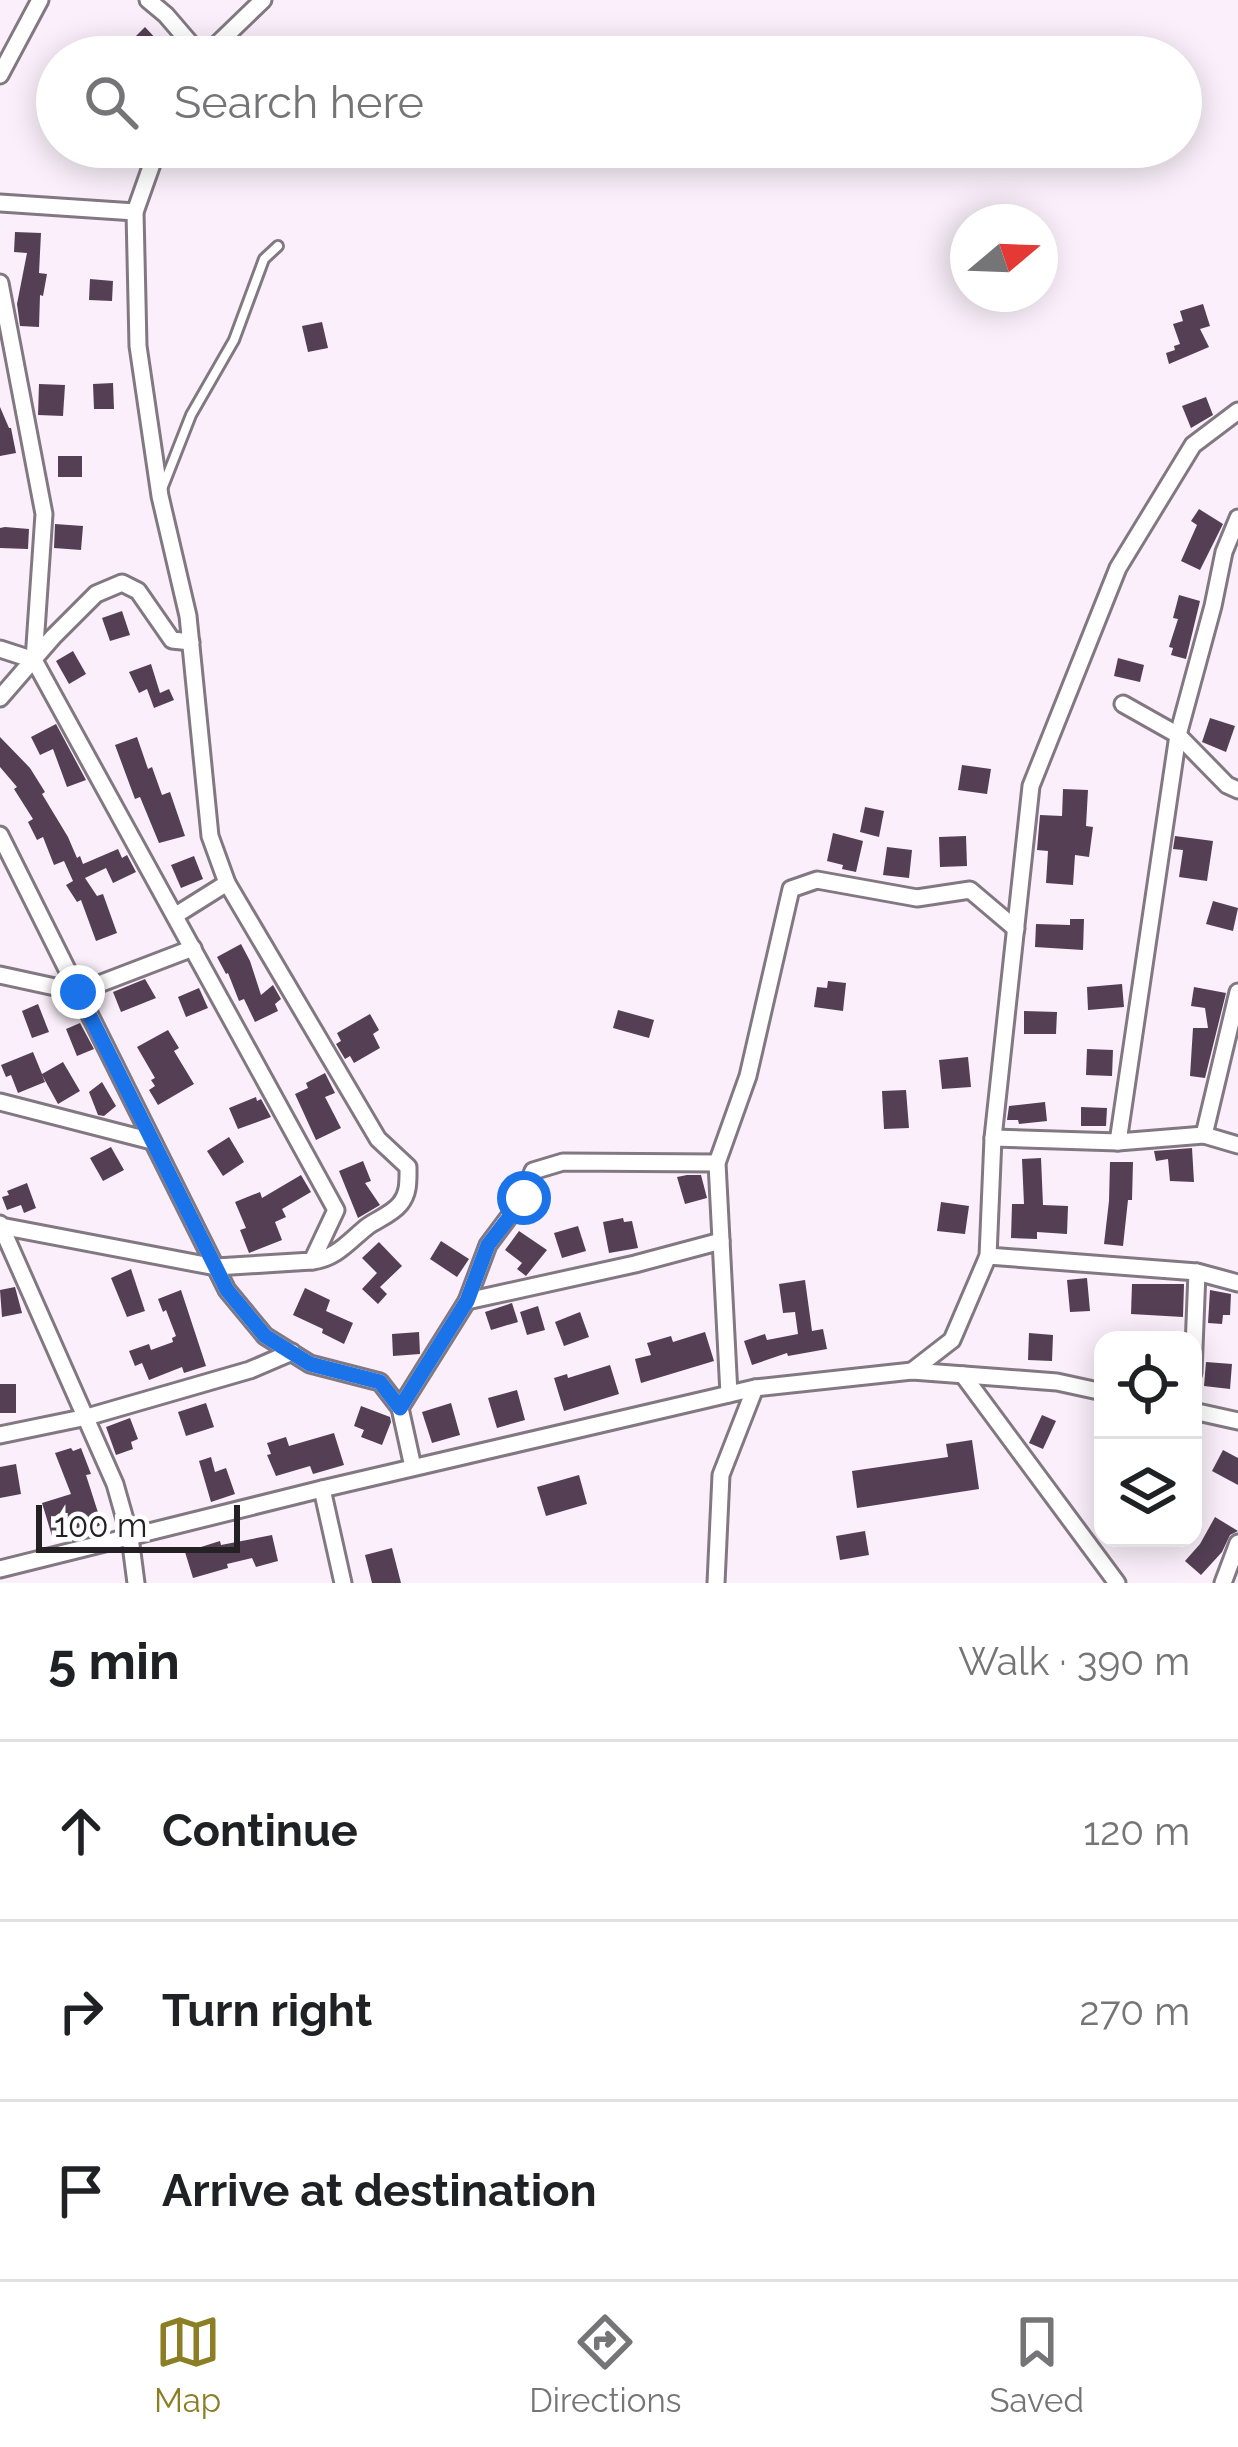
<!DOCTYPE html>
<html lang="en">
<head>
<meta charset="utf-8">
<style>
  body { margin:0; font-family:Raleway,sans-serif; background:#f2f2f2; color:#202124 }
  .controls { position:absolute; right:36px; bottom:36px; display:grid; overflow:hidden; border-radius:24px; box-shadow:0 6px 30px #0003 }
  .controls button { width:108px; height:108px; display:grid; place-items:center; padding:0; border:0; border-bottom:3px solid #e0e0e0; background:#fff; color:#202124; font:60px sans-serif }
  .compass { position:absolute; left:950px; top:204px; width:108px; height:108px; border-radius:50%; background:#fff; box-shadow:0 6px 30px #0003; rotate:71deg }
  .scale { position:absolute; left:36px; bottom:30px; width:204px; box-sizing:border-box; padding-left:12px; border:6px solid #242024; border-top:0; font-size:33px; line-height:42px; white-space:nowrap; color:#242024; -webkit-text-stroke:9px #fff; paint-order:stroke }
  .stop { position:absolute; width:36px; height:36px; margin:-27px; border:9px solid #1a73e8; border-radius:50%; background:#fff }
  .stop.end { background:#1a73e8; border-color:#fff; box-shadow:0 3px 12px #0008 }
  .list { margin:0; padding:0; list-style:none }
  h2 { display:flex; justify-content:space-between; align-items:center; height:156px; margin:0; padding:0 48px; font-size:51px }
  h2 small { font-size:39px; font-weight:400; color:#757577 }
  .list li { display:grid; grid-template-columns:78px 1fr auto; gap:36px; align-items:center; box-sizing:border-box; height:180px; padding:0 48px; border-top:3px solid #e0e0e0 }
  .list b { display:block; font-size:45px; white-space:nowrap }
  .list em { font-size:39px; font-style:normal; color:#757577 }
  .icon { flex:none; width:66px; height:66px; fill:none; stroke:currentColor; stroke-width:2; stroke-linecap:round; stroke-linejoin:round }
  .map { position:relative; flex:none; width:1238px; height:1583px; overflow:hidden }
  .search { position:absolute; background:#fff; box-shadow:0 6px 30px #0003; left:36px; right:36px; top:36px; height:132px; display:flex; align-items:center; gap:30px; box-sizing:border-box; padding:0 42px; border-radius:66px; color:#757577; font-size:45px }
  .sheet { height:696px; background:#fff }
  nav { display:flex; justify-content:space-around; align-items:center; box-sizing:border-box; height:168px; border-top:3px solid #e0e0e0; background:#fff; font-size:33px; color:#757577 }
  nav a { display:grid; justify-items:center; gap:6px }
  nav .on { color:#8c7e25 }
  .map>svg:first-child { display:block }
</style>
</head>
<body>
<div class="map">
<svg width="1238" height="1583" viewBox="0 0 1238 1583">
  <rect width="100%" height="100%" fill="#faeffa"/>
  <g fill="#543f55">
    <path d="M145 27 159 42 155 46 163 57H143L129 43Z"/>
    <path d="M15 232 41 233 39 273 47 274 43 296 40 295 39 327 20 326 17 304 27 253 14 252Z"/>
    <path d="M90 279 113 281 112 301 89 300Z"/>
    <path d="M1203 304 1210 326 1200 329 1209 347 1169 364 1166 353 1175 350 1174 346 1180 344 1173 324 1183 321 1180 311Z"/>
    <path d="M322 322 328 348 308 352 302 326Z"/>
    <path d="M113 383 114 409H94L93 384Z"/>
    <path d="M39 384 65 385 63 416 38 415Z"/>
    <path d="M1206 397 1213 415 1191 428 1182 406Z"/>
    <path d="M0 407 9 428H11L16 453 0 456Z"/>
    <rect x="58" y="456" width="24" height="21"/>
    <path d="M1199 509 1223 524 1200 570 1181 561 1197 525 1191 521Z"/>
    <path d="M55 524 83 526 81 550 54 548Z"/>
    <path d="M5 527 29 529 28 549 0 548V528Z"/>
    <path d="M1179 595 1200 601 1186 659 1171 655 1173 648 1169 647 1178 619 1173 618Z"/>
    <path d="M122 611 130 635 110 641 102 618Z"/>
    <path d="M73 651 86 674 69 684 56 661Z"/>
    <path d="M1118 658 1144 665 1140 682 1114 676Z"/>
    <path d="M151 664 160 693 169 689 174 700 154 708 147 689 139 693 129 672Z"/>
    <path d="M1210 718 1235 726 1226 752 1202 742Z"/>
    <path d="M56 724 86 780 67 787 53 749 40 755 31 737Z"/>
    <path d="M0 737 30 768 45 792 42 794 68 837 77 858 80 856 83 864 118 849 122 858 127 855 136 872 113 883 106 868 85 878 97 896 103 894 117 933 96 941 81 900 77 902 66 885 73 881 64 861 54 865 43 837 37 840 28 822 33 819 14 789 17 787 0 767Z"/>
    <path d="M137 737 148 769 152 767 162 795 170 792 185 836 159 843 140 797 135 799 115 745Z"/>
    <path d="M962 765 991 769 987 794 958 790Z"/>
    <path d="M1063 789 1088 790 1086 826 1093 827 1089 857 1075 855 1073 885 1046 883 1048 851 1037 850 1040 815 1062 816Z"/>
    <path d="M865 807 884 811 879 837 860 832Z"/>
    <path d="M833 833 863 841 856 872 842 869 843 865 827 861Z"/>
    <path d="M966 836 967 866 940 867 939 837Z"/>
    <path d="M1175 836 1213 841 1207 881 1179 877 1183 850 1173 849Z"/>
    <path d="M887 847 912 850 909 878 883 875Z"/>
    <path d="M194 856 203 879 181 888 171 865Z"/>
    <path d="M1213 901 1238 908 1233 931 1206 924Z"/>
    <path d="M1070 919H1084L1083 950 1035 947 1036 924 1070 925Z"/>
    <path d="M241 944 250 961 261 995 273 985 281 999 275 1004 278 1011 255 1022 244 999 239 1001 228 973 226 974 217 957Z"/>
    <path d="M145 979 156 998 121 1012 113 992Z"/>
    <path d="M828 981 846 983 843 1011 814 1007 817 987 827 988Z"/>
    <path d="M1122 984 1124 1007 1088 1010 1087 987Z"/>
    <path d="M1194 987 1226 993 1205 1078 1190 1076 1193 1028H1208L1205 1008 1191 1006Z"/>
    <path d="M199 988 208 1008 186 1017 178 997Z"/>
    <path d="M38 1004 49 1032 32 1038 22 1011Z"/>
    <path d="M618 1010 654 1020 649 1038 613 1028Z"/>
    <path d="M1024 1011 1057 1012 1056 1034H1024Z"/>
    <path d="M370 1014 379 1030 373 1034 380 1048 354 1063 350 1056 345 1059 336 1044 341 1041 337 1033Z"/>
    <path d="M80 1023 94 1049 77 1056 66 1029Z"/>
    <path d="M168 1030 179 1048 174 1051 194 1084 158 1105 149 1090 155 1086 151 1080 155 1078 137 1047Z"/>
    <path d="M1087 1049 1113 1050 1112 1076 1086 1075Z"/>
    <path d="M33 1052 42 1074 63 1062 80 1091 58 1104 42 1075 45 1082 18 1093 11 1075 6 1077 1 1065Z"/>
    <path d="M968 1057 971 1087 942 1089 939 1060Z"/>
    <path d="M325 1073 335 1093 325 1097 341 1128 316 1140 295 1094 308 1088 306 1083Z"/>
    <path d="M102 1082 116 1106 104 1116 98 1115 89 1092Z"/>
    <path d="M906 1090 909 1128 884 1129 882 1091Z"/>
    <path d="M256 1097 257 1101 261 1099 271 1117 238 1129 229 1108Z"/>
    <path d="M1045 1102 1047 1121 1019 1124 1018 1120H1007L1009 1106Z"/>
    <path d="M1081 1107 1107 1108 1106 1126H1081Z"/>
    <path d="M229 1137 244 1162 223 1176 207 1151Z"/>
    <path d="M111 1147 124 1170 103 1181 90 1158Z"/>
    <path d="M1192 1148 1194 1182 1170 1181 1168 1159 1156 1161 1154 1151Z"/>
    <path d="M1041 1158 1043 1205 1068 1206 1067 1234 1037 1232V1239L1011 1238 1012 1204H1024L1022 1159Z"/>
    <path d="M363 1161 371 1181 365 1183 380 1205 358 1218 339 1171Z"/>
    <path d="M1110 1162H1133L1132 1200H1128L1123 1246 1104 1244 1109 1201Z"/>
    <path d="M301 1175 311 1192 282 1209 286 1217 275 1222 282 1240 249 1253 240 1230 246 1228 235 1202 260 1192 262 1198Z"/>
    <path d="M687 1175H701L707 1198 685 1204 677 1177Z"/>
    <path d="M27 1183 36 1208 24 1213 21 1205 7 1210 2 1197 9 1195 7 1191Z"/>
    <path d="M941 1202 969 1206 965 1234 937 1231Z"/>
    <path d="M623 1218 624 1222 632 1221 638 1248 609 1253 603 1222Z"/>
    <path d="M578 1226 586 1251 562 1258 554 1233Z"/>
    <path d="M519 1231 547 1250 526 1276 517 1269 522 1263 505 1250Z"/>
    <path d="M441 1241 469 1259 457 1277 430 1259Z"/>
    <path d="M379 1242 402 1266 380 1287 387 1294 378 1304 362 1289 377 1273 362 1258Z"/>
    <path d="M131 1269 145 1311 127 1317 111 1278Z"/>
    <path d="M1087 1278 1090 1311 1070 1312 1067 1280Z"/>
    <path d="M805 1280 812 1331 823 1329 827 1349 788 1356 787 1353 752 1365 744 1341 765 1334 767 1340 798 1334 795 1312 783 1313 779 1284Z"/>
    <path d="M1132 1284H1184L1183 1317 1131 1314Z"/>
    <path d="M15 1287 22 1313 2 1317 0 1290Z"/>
    <path d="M305 1288 330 1300 326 1311 353 1323 344 1344 322 1333 323 1329 293 1315Z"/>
    <path d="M181 1290 206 1366 184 1373 182 1367 149 1380 142 1363 135 1366 129 1351 149 1344 151 1350 173 1342 172 1338 176 1336 166 1310 163 1312 158 1299Z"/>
    <path d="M1210 1290 1231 1294 1230 1315H1223L1222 1324 1208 1323Z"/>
    <path d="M512 1303 518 1322 491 1330 485 1312Z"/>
    <path d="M538 1306 545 1330 527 1335 520 1312Z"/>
    <path d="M580 1312 589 1337 564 1346 555 1322Z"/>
    <path d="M419 1332 420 1354 393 1356 392 1334Z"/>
    <path d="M705 1332 714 1361 641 1383 635 1359 651 1355 647 1343 671 1336 673 1342Z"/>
    <path d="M1029 1333 1053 1335 1052 1361 1028 1360Z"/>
    <path d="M1206 1362 1232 1364 1230 1389 1204 1386Z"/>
    <path d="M610 1365 619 1394 564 1411 554 1378 567 1374 568 1378Z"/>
    <rect x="0" y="1384" width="16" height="29"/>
    <path d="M517 1390 525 1420 497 1428 488 1398Z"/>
    <path d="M206 1403 214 1427 186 1436 178 1412Z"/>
    <path d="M451 1403 460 1435 432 1443 422 1412Z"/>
    <path d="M361 1406 390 1417 391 1422 382 1445 361 1437 364 1430 354 1426Z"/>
    <path d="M1042 1415 1056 1421 1043 1449 1029 1443Z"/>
    <path d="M130 1418 138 1439 131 1442 133 1449 116 1455 106 1427Z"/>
    <path d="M334 1433 344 1465 313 1474 310 1466 276 1476 267 1455 271 1454 267 1443 286 1437 289 1446Z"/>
    <path d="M972 1440 979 1489 857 1508 852 1471 948 1457 946 1444Z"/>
    <path d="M71 1448 73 1451 81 1448 91 1474 86 1475 102 1525 82 1531 81 1527 52 1536 42 1503 71 1494 55 1453Z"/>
    <path d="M1223 1450 1238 1458V1485L1212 1471Z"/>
    <path d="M211 1457 215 1472 226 1468 235 1494 211 1502 199 1461Z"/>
    <path d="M16 1464 21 1494 0 1498V1467Z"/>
    <path d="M579 1475 587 1504 546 1516 537 1487Z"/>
    <path d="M1215 1517 1238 1531 1230 1535 1222 1552 1201 1575 1185 1561 1200 1544Z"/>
    <path d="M865 1531 869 1555 840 1560 836 1536Z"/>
    <path d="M272 1535 278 1561 256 1567 252 1558 227 1564 228 1568 193 1578 185 1552 220 1541 221 1545Z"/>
    <path d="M392 1548 401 1583H372L365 1555Z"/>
  </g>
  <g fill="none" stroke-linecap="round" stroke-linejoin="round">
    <defs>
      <path id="lane" d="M162 489 191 415 234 340 264 259 278 246"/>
      <g id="street">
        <path d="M148 0 166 15 202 57"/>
        <path d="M204 57 263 0"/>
        <path d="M0 75 40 0"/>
        <path d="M158 147 135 212 138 346 160 496 188 616 210 836 227 883 378 1139 408 1167C408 1181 409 1193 400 1204 392 1214 378 1219 368 1226 350 1240 336 1259 312 1261"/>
        <path d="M0 203 135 212"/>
        <path d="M0 283 44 514 34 660 336 1210 312 1261 216 1267 1 1226"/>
        <path d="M0 649 34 660"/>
        <path d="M0 698 53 637 96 594 122 583 138 591 172 640 191 642"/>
        <path d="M1123 704 1178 735 1227 785 1238 790"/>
        <path d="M0 835 227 1290 265 1336 310 1364 380 1382 400 1408 413 1467"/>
        <path d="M176 915 227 883"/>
        <path d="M0 975 78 992 193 948"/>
        <path d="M0 1102 152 1141"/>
        <path d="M1204 1135 1238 992"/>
        <path d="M993 1138 1118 1142 1204 1135 1238 1145"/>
        <path d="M1118 1142 1178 735 1213 606 1224 552 1238 518"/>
        <path d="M0 1224 115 1484 130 1537 136 1583"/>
        <path d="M988 1256 1197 1272 1238 1283"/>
        <path d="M467 1301 488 1245 523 1198 533 1171 563 1162 717 1163"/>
        <path d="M912 1371 952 1340 988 1256 993 1138 1031 786 1118 568 1193 445 1238 411"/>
        <path d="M1193 1373 1197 1272"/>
        <path d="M963 1375 1117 1583"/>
        <path d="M729 1394 717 1163 748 1076 791 889 817 880 917 898 970 890 1016 929"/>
        <path d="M400 1408 467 1301 635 1264 721 1241"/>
        <path d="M1193 1411 1238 1421"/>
        <path d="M0 1435 87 1417 250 1370 292 1352"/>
        <path d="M322 1489 343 1583"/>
        <path d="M0 1569 322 1489 755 1388 912 1371 1057 1382 1103 1392"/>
        <path d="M716 1583 721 1475 755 1388"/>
        <path d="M1223 1583 1238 1543"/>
      </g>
    </defs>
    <use href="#lane" stroke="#827882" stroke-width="14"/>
    <use href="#street" stroke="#827882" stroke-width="21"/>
    <use href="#lane" stroke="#fff" stroke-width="8"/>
    <use href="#street" stroke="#fff" stroke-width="15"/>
  </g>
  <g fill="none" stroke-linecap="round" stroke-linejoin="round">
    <path stroke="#1a73e8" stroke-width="15" d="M78 992 227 1290 265 1336 310 1364 380 1382 400 1408 467 1301 488 1245 524 1198"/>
  </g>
</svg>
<div class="controls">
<button><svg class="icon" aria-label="locate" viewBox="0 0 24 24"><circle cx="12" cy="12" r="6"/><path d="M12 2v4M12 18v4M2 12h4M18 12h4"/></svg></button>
<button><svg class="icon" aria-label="layers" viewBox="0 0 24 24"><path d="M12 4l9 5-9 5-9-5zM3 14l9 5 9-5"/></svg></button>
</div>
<svg class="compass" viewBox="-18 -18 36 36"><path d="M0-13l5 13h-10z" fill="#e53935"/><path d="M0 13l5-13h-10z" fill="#757577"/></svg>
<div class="scale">100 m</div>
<div class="stop" style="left:524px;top:1198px"></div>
<div class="stop end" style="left:78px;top:992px"></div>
<div class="search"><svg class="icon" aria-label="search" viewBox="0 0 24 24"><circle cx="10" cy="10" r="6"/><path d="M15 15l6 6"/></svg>Search here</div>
</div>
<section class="sheet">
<h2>5 min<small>Walk · 390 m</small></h2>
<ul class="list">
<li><svg class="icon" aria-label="ahead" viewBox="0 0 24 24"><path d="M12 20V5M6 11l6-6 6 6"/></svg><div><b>Continue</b></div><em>120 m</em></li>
<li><svg class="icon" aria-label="right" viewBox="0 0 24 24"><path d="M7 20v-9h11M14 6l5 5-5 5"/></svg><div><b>Turn right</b></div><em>270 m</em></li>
<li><svg class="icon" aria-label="arrive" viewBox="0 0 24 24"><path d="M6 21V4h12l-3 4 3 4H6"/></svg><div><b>Arrive at destination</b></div></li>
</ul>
</section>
<nav>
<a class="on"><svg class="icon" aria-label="map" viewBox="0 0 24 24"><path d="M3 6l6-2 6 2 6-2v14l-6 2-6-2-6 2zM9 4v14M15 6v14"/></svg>Map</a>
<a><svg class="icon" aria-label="directions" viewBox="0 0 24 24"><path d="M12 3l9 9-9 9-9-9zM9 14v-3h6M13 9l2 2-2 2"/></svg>Directions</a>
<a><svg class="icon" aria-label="saved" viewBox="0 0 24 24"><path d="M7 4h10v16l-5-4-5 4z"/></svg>Saved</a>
</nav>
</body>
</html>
